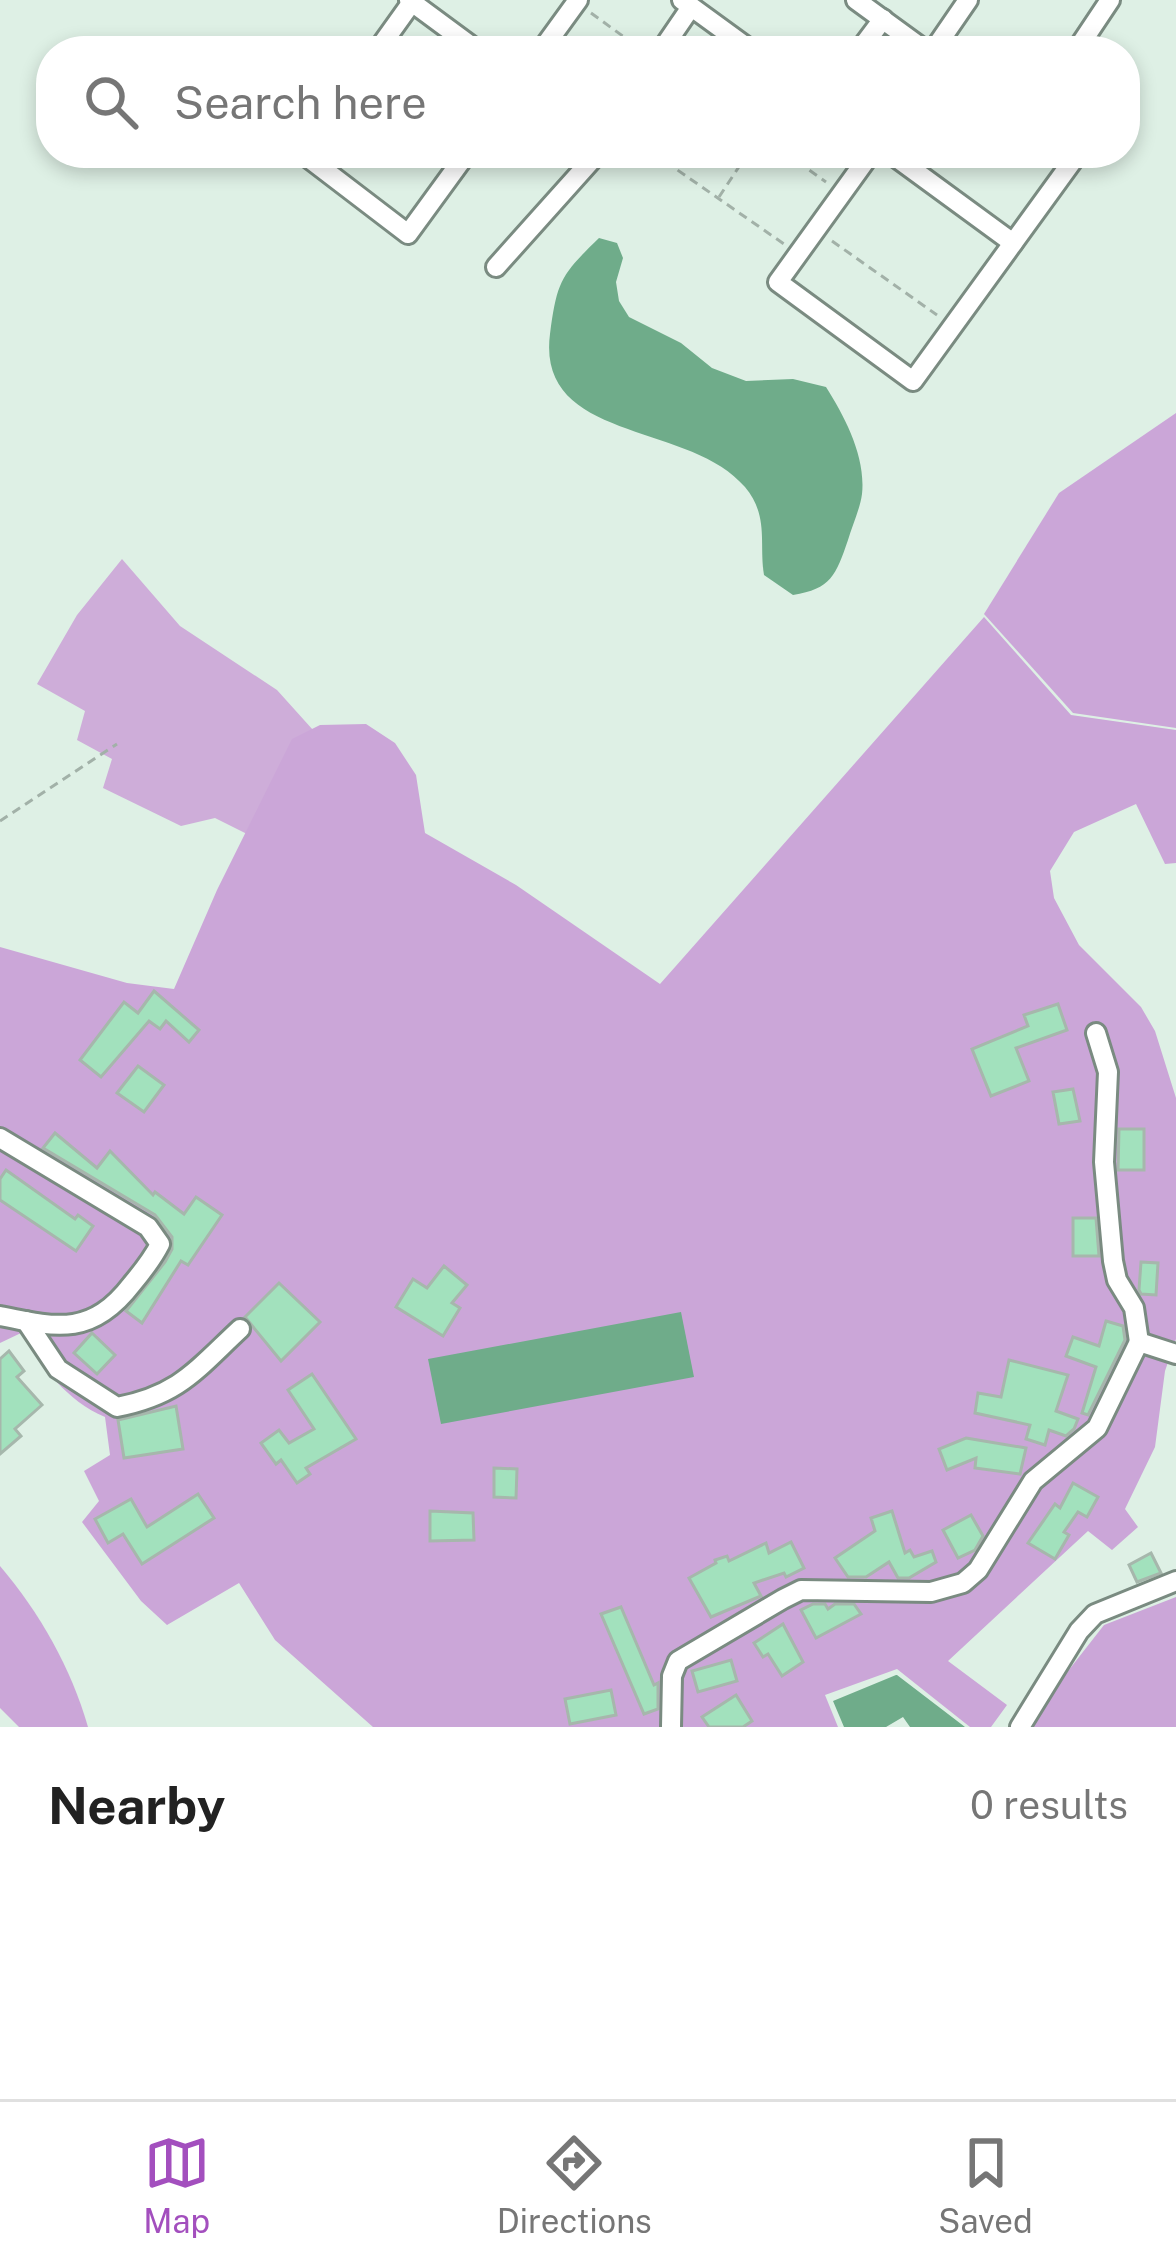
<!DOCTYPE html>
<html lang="en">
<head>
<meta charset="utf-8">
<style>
  body { margin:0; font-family:"Public Sans",sans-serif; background:#f6f6f6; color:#222 }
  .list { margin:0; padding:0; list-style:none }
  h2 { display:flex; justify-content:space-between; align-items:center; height:156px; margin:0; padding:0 48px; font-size:51px }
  h2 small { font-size:39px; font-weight:400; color:#767676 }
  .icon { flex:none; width:66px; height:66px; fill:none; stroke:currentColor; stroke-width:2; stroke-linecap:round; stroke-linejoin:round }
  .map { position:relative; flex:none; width:1176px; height:1727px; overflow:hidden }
  .search { position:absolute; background:#fff; box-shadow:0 6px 18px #0003; left:36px; right:36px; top:36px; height:132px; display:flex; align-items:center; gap:30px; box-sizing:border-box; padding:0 42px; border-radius:48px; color:#767676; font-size:45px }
  .sheet { height:372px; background:#fff }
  nav { display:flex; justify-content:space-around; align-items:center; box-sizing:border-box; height:168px; border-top:3px solid #e0e0e0; background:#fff; font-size:33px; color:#767676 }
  nav a { display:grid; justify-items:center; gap:6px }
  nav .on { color:#a34fbe }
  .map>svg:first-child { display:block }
</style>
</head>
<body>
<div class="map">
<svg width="1176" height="1727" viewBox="0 0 1176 1727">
  <rect width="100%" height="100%" fill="#def0e5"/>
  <path fill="#ceadd9" d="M122 559 180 626 277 690 313 730 249 835 215 818 181 826 103 788 112 759 77 740 85 711 37 684 77 615Z"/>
  <g fill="#cba6d8">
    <path d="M1176 413V728L1073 713 984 614 1059 493Z"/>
    <path d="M984 617 1071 715 1176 730V863L1165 864 1136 804 1074 832 1050 871 1054 898 1079 945 1141 1007 1155 1031 1176 1098V1339L1165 1371 1155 1447 1125 1509 1138 1527 1112 1550 1088 1531 948 1661 1007 1705 991 1727H970L897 1669 825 1695 838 1727H373L275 1640 239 1583 167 1625 141 1601 82 1522 99 1501 84 1471 110 1455 105 1417C67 1401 42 1367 21 1333L0 1343V947L127 983 174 989 217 890 292 739 320 725 366 724 395 743 416 775 425 833 516 885 660 984Z"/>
    <path d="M0 1566C40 1613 71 1668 88 1727H19L0 1708Z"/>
    <path d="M1176 1597V1727H1032L1054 1689 1104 1625Z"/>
  </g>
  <g fill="#6fac8a">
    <path d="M599 238 617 243 623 258 616 282 619 301 629 317 681 343 712 368 746 381 793 379 826 387C845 417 866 457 862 494 860 509 852 526 848 540 836 575 831 589 793 595L764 575C759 542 769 516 745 487 690 421 536 443 550 334 557 281 561 275 599 238Z"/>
    <path d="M681 1312 694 1377 441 1424 428 1359Z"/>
    <path d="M896 1675H897L965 1727H910L903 1717 886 1727H844L833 1701Z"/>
  </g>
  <g fill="#a2e1bd" stroke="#a6b7ac" stroke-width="3">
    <path d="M154 991 199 1030 189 1042 166 1021 160 1029 149 1021 101 1077 80 1060 124 1002 138 1013Z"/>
    <path d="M1058 1004 1067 1030 1016 1048 1029 1081 991 1096 972 1049 1028 1026 1024 1015Z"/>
    <path d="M138 1066 164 1085 144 1112 117 1093Z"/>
    <path d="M1073 1089 1080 1121 1059 1124 1053 1092Z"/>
    <path d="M1119 1129H1144V1170H1118Z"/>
    <path d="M55 1133 97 1168 110 1151 153 1195 155 1192 184 1214 196 1197 222 1215 188 1265 181 1261 142 1323 126 1311 165 1262 172 1249V1237L155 1215 43 1148Z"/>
    <path d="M6 1170 75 1219 78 1215 93 1226 76 1251 0 1200V1179Z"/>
    <path d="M1073 1218H1096L1099 1256H1073Z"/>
    <path d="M1141 1262 1158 1263 1156 1295 1141 1294 1139 1290Z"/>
    <path d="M444 1266 467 1285 452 1303 460 1308 443 1336 396 1307 413 1279 427 1288Z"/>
    <path d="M279 1283 320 1322 281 1361 245 1317Z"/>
    <path d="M1106 1321 1123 1326 1125 1340 1088 1415 1082 1413 1096 1367 1066 1356 1073 1337 1099 1346Z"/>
    <path d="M92 1333 115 1355 97 1374 74 1353Z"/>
    <path d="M9 1351 24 1371 17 1377 42 1405 15 1429 21 1436 0 1454V1359Z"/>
    <path d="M1009 1360 1068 1375 1056 1411 1078 1419 1074 1429 1066 1436 1049 1430 1045 1445 1026 1439 1030 1425 975 1413 978 1393 1001 1397Z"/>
    <path d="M312 1374 356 1439 306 1468 310 1474 297 1483 281 1460 276 1464 261 1443 279 1430 289 1443 314 1429 288 1390Z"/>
    <path d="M176 1406 183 1449 124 1458 118 1420Z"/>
    <path d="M966 1438 1026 1448 1020 1474 975 1468 976 1458 947 1470 939 1449Z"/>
    <path d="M494 1468 517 1469 516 1498 494 1497Z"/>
    <path d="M1073 1483 1098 1497 1087 1517 1078 1512 1064 1532 1069 1535 1055 1559 1028 1543 1055 1504 1060 1508Z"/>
    <path d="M198 1494 214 1518 142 1564 123 1534 108 1543 95 1519 131 1499 147 1527Z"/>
    <path d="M430 1511 473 1513 474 1540 430 1541Z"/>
    <path d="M892 1511 905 1553 910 1550 914 1557 932 1551 936 1562 909 1578H898L889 1562 866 1577H848L835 1558 875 1531 871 1518Z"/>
    <path d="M971 1515 983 1536 975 1550 958 1558 943 1530Z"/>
    <path d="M791 1542 804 1568 786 1577 784 1573 754 1583 761 1596 711 1617 689 1578 716 1563 715 1560 727 1556 729 1561 766 1543 769 1553Z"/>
    <path d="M1151 1553 1161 1573 1137 1582 1129 1565Z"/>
    <path d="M813 1604H825L828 1609 835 1604H854L861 1614 816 1638 801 1610Z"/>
    <path d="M621 1607 654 1685 658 1683V1709L644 1714 601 1614Z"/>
    <path d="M783 1624 803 1662 782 1676 768 1654 763 1657 754 1643Z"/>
    <path d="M731 1660 737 1681 698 1692 692 1671Z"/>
    <path d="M611 1690 616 1715 570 1724 565 1699Z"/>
    <path d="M736 1695 752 1721 743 1727H709L702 1717Z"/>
  </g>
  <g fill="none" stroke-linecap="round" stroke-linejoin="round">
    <defs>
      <g id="minor">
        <path d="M409 0 478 51"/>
        <path d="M682 0 752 51"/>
        <path d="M856 0 926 51"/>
        <path d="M377 51 412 2"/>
        <path d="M541 51 578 0"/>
        <path d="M661 51 691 7"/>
        <path d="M859 51 883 19"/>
        <path d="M933 51 968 0"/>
        <path d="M1076 51 1110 0"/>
        <path d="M302 153 408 234 467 153"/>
        <path d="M871 153 778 282 913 381 1074 159 1065 153"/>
        <path d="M890 153 1013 243"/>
        <path d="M496 267 598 153"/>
        <path d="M1096 1033 1108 1072 1104 1162 1113 1261 1117 1280 1134 1308 1139 1342"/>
        <path d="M0 1138 148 1227 160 1244C153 1258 142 1272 132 1284 92 1336 58 1328 0 1316"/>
        <path d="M26 1321 58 1369 117 1407C179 1395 196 1370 240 1329"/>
        <path d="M671 1727 672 1676 678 1661 783 1599 801 1590 931 1592 963 1583 978 1570 1033 1481 1097 1428 1139 1342 1176 1354"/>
        <path d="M1020 1727 1079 1631 1095 1614 1176 1581"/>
      </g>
    </defs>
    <use href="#minor" stroke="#7a8b81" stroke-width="24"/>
    <g stroke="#a2b1a8" stroke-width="3" stroke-dasharray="9 6" stroke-linecap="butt">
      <path d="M591 13 642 50"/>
      <path d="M653 153 784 244"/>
      <path d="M785 153 826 182"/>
      <path d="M719 197 748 153"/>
      <path d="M832 241 937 315"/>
      <path d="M0 821 117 744"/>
    </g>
    <use href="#minor" stroke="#fff" stroke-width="18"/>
  </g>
</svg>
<div class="search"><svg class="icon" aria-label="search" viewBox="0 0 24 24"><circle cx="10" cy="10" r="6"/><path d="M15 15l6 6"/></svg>Search here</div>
</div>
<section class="sheet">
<h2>Nearby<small>0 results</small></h2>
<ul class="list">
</ul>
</section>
<nav>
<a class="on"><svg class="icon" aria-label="map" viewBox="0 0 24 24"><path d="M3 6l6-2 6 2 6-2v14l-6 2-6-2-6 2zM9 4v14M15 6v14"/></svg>Map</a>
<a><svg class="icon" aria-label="directions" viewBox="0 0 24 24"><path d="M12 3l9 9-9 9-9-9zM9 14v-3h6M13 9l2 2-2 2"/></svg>Directions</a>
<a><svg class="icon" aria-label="saved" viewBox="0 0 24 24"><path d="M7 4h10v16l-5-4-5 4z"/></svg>Saved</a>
</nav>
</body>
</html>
